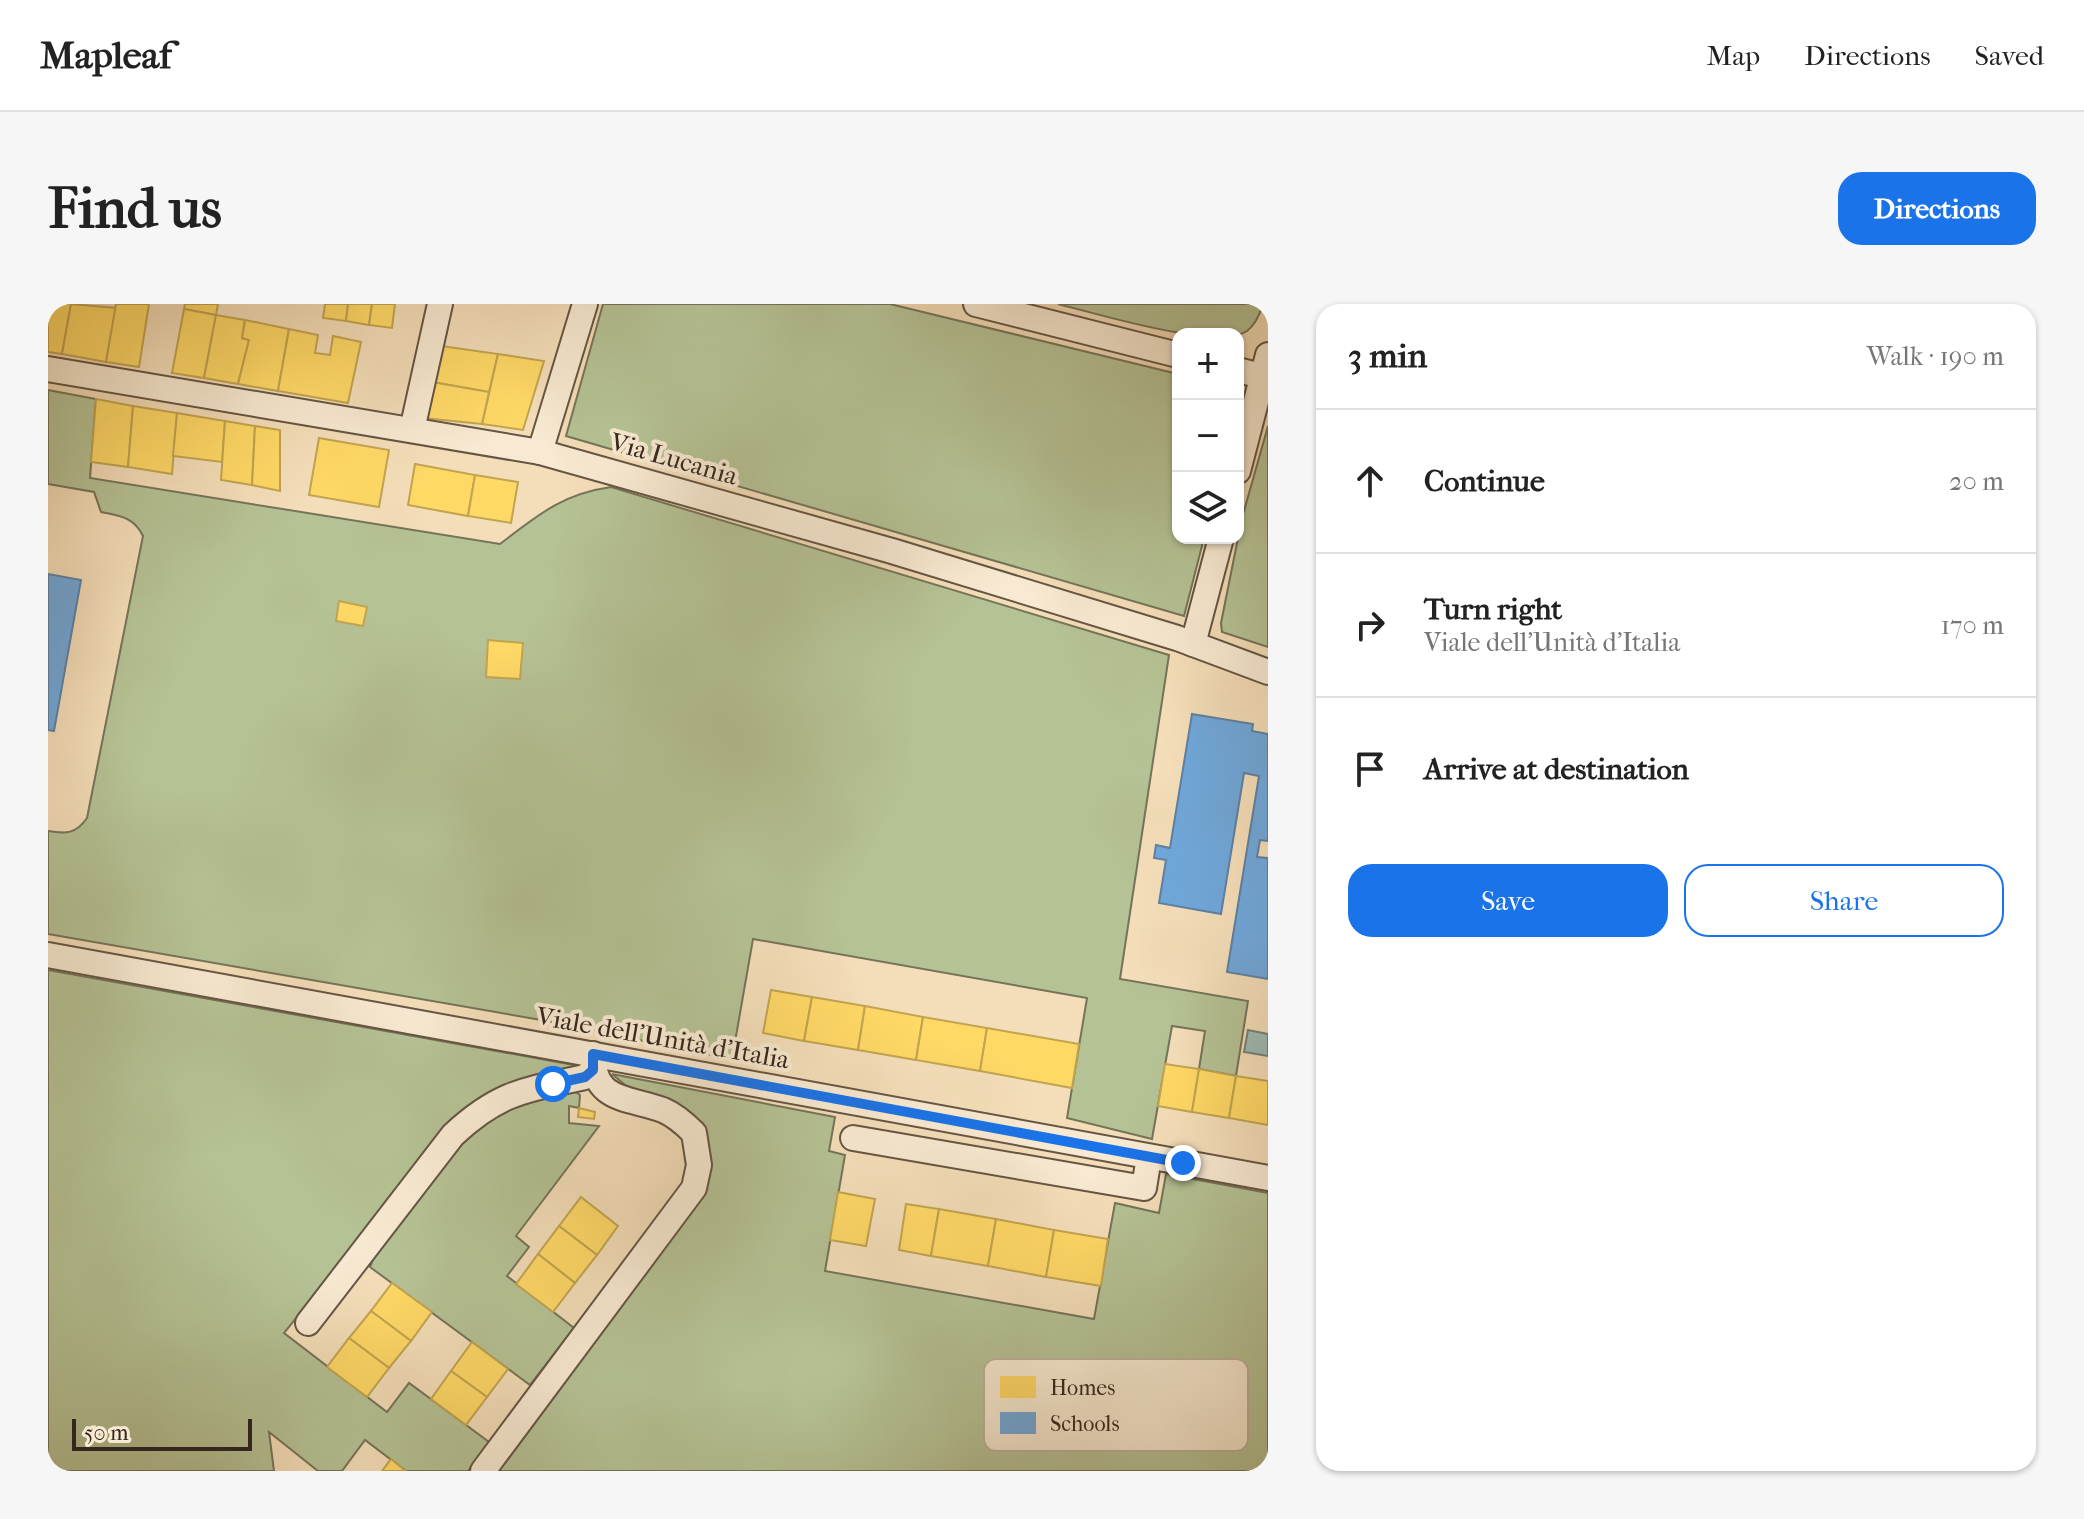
<!DOCTYPE html>
<html lang="en">
<head>
<meta charset="utf-8">
<style>
  body { margin:0; font-family:"IM FELL French Canon",serif; background:#f6f6f6; color:#222 }
  .controls { position:absolute; right:24px; top:24px; display:grid; overflow:hidden; border-radius:16px; box-shadow:0 2px 6px #0004 }
  .controls button { width:72px; height:72px; display:grid; place-items:center; padding:0; border:0; border-bottom:2px solid #e0e0e0; background:#fff; color:#222; font:40px sans-serif }
  .scale { position:absolute; left:24px; bottom:20px; width:180px; box-sizing:border-box; padding-left:8px; border:4px solid #35271d; border-top:0; font-size:22px; line-height:28px; white-space:nowrap; color:#35271d; -webkit-text-stroke:6px #f8ead2; paint-order:stroke }
  .stop { position:absolute; width:24px; height:24px; margin:-18px; border:6px solid #1a73e8; border-radius:50%; background:#fff }
  .stop.end { background:#1a73e8; border-color:#fff; box-shadow:0 2px 8px #0008 }
  .list { margin:0; padding:0; list-style:none }
  h2 { display:flex; justify-content:space-between; align-items:center; height:104px; margin:0; padding:0 32px; font-size:34px }
  h2 small { font-size:26px; font-weight:400; color:#767676 }
  .list li { display:grid; grid-template-columns:52px 1fr auto; gap:24px; align-items:center; box-sizing:border-box; height:144px; padding:0 32px; border-top:2px solid #e0e0e0 }
  .list b { display:block; font-size:30px; white-space:nowrap }
  .list p { margin:0; font-size:26px; white-space:nowrap; color:#767676 }
  .list em { font-size:26px; font-style:normal; color:#767676 }
  .actions { display:flex; gap:16px; padding:24px 32px }
  .actions a { flex:1; padding:18px 0; border:2px solid #1a73e8; border-radius:24px; text-align:center; font-size:28px; color:#1a73e8 }
  .actions .main { background:#1a73e8; color:#fff }
  .icon { flex:none; width:44px; height:44px; fill:none; stroke:currentColor; stroke-width:2; stroke-linecap:round; stroke-linejoin:round }
  .map { position:relative; flex:none; width:1220px; height:1167px; overflow:hidden; border-radius:24px }
  header { display:flex; align-items:center; gap:48px; box-sizing:border-box; height:112px; padding:0 40px; background:#fff; border-bottom:2px solid #e0e0e0 }
  header strong { font-size:38px }
  nav { display:flex; gap:44px; margin-inline-start:auto; font-size:28px }
  .intro { display:flex; align-items:center; justify-content:space-between; box-sizing:border-box; height:192px; padding:0 48px }
  h1 { margin:0; font-size:56px }
  .button { padding:20px 36px; border-radius:24px; background:#1a73e8; color:#fff; font-size:28px; font-weight:700 }
  main { display:flex; gap:48px; padding:0 48px }
  aside { flex:1; background:#fff; border-radius:24px; box-shadow:0 2px 6px #0004 }
  .map>svg:first-child { display:block }
</style>
</head>
<body>
<header>
<strong>Mapleaf</strong>
<nav><a>Map</a><a>Directions</a><a>Saved</a></nav>
</header>
<div class="intro"><h1>Find us</h1><a class="button">Directions</a></div>
<main>
<div class="map">
<svg width="1220" height="1167" viewBox="0 0 1220 1167">
  <rect width="100%" height="100%" fill="#f4deb9"/>
  <filter id="stains"><feTurbulence type="fractalNoise" baseFrequency=".0025" numOctaves="4"/><feColorMatrix values="0 0 0 0 .2 0 0 0 0 .09 0 0 0 0 .02 0 0 0 .5 -.17"/></filter>
  <radialGradient id="worn" r=".72"><stop offset=".6" stop-color="#630" stop-opacity="0"/><stop offset="1" stop-color="#630" stop-opacity=".3"/></radialGradient>
  <g fill="#b5c295" stroke="#757459" stroke-width="2">
    <path d="M555 0H842L1130 70V234H1156L1136 312 518 132Z"/>
    <path d="M1010 0H1215C1212 10 1208 20 1199 27 1170 47 1047 9 1010 0Z"/>
    <path d="M0 86 48 95 42 174 452 240C490 211 514 190 563 183L1121 351 1072 675 1200 697 1188 772 1151 765 1157 727 1124 722 1104 835 1019 814 1039 694 705 635 684 755 493 716 0 630V527C18 530 28 530 39 514L95 232C86 213 72 212 53 208L46 188 0 180Z"/>
    <path d="M1220 122V343L1174 328 1173 319 1194 214Z"/>
    <path d="M0 666 526 761 524 769 399 826 236 1029 339 1108 361 1079 441 1138 420 1167H358L317 1136 294 1167H270L221 1128 226 1167H0Z"/>
    <path d="M564 770 787 813 781 847 797 851 777 967 1046 1015 1067 899 1111 909 1118 870 1220 889V1167H450L661 851Z"/>
    <path d="M520 783 532 791 531 804 521 802V819L551 822 468 932 481 943 459 972 526 1024 482 1081 322 963C336 924 408 830 444 808 465 795 497 790 520 783Z"/>
  </g>
  <path fill="#9dbbb6" stroke="#738079" stroke-width="2" d="M1200 726 1220 730V752L1196 748Z"/>
  <g fill="#ffd966" stroke="#c2a450" stroke-width="2">
    <path d="M0 0H23L14 50 0 48Z"/>
    <path d="M23 0 68 4 58 58 14 50Z"/>
    <path d="M68 0H101L91 63 58 58Z"/>
    <path d="M137 0H170L168 11 136 5Z"/>
    <path d="M277 0H300L298 17 275 14Z"/>
    <path d="M300 0H324L321 21 298 17Z"/>
    <path d="M324 0H347L344 24 321 21Z"/>
    <path d="M136 5 168 11 156 74 124 69Z"/>
    <path d="M168 11 197 16 194 34 201 36 190 80 156 74Z"/>
    <path d="M197 16 241 25 230 87 190 80 201 36 194 34Z"/>
    <path d="M241 25 270 31 267 49 282 51 285 32 313 38 300 99 230 87Z"/>
    <path d="M393 42 450 50 441 88 384 78Z"/>
    <path d="M450 50 496 57 475 126 434 120Z"/>
    <path d="M384 78 441 88 434 120 375 114Z"/>
    <path d="M48 95 85 102 80 163 43 158Z"/>
    <path d="M85 102 129 109 124 170 80 163Z"/>
    <path d="M129 109 177 117 174 158 125 152Z"/>
    <path d="M177 117 207 122 204 181 173 176Z"/>
    <path d="M207 122 232 126V187L204 181Z"/>
    <path d="M271 134 341 146 331 203 261 191Z"/>
    <path d="M367 160 427 171 420 212 360 201Z"/>
    <path d="M427 171 470 178 463 219 420 212Z"/>
    <path d="M291 297 319 303 315 322 288 317Z"/>
    <path d="M440 336 475 339 472 375 438 373Z"/>
    <path d="M723 686 764 693 756 737 715 729Z"/>
    <path d="M764 693 817 702 810 746 756 737Z"/>
    <path d="M817 702 875 713 868 756 810 746Z"/>
    <path d="M875 713 939 724 932 767 868 756Z"/>
    <path d="M939 724 1031 740 1024 784 932 767Z"/>
    <path d="M1117 760 1151 765 1144 808 1110 802Z"/>
    <path d="M1151 765 1188 772 1181 814 1144 808Z"/>
    <path d="M1188 772 1220 777V821L1181 814Z"/>
    <path d="M531 804 547 808 546 815 530 813Z"/>
    <path d="M790 888 827 895 818 942 782 936Z"/>
    <path d="M533 893 570 922 549 951 511 922Z"/>
    <path d="M858 900 891 905 883 952 851 946Z"/>
    <path d="M891 905 948 915 940 962 883 952Z"/>
    <path d="M948 915 1006 926 998 973 940 962Z"/>
    <path d="M511 922 549 951 527 979 490 950Z"/>
    <path d="M1006 926 1060 935 1053 982 998 973Z"/>
    <path d="M490 950 527 979 505 1008 468 980Z"/>
    <path d="M344 979 384 1008 363 1037 323 1007Z"/>
    <path d="M323 1007 363 1037 341 1064 301 1034Z"/>
    <path d="M301 1034 341 1064 319 1093 279 1063Z"/>
    <path d="M424 1038 460 1065 439 1093 403 1067Z"/>
    <path d="M403 1067 439 1093 418 1121 383 1095Z"/>
    <path d="M343 1155 358 1167H334Z"/>
  </g>
  <g fill="#6fa8dc" stroke="#5e81a3" stroke-width="2">
    <path d="M0 270 33 276 6 427 0 426Z"/>
    <path d="M1144 410 1205 420 1204 427 1220 430V537L1212 536 1209 553 1220 554V675L1179 668 1211 472 1196 469 1173 610 1111 599 1118 556 1106 554 1108 541 1122 544Z"/>
  </g>
  <g fill="none" stroke-linecap="round" stroke-linejoin="round">
    <defs>
      <g id="minor">
        <path d="M928 0 1130 51"/>
        <path d="M0 65 492 148 844 247 1129 334 1220 368"/>
        <path d="M1190 66 1220 74"/>
        <path d="M364 126 392 0"/>
        <path d="M492 148 537 0"/>
        <path d="M1190 167 1220 51"/>
        <path d="M1145 340 1173 234"/>
        <path d="M0 651 1220 874"/>
        <path d="M805 834 1096 884 1101 853"/>
        <path d="M260 1019 405 831C451 788 477 786 537 773L545 766"/>
        <path d="M435 1167 646 884 651 861 646 829C637 820 627 811 615 806 581 793 545 799 545 750"/>
      </g>
    </defs>
    <use href="#minor" stroke="#655544" stroke-width="28"/>
    <use href="#minor" stroke="#f8ead2" stroke-width="24"/>
  </g>
  <g fill="none" stroke-linecap="round" stroke-linejoin="round">
    <path stroke="#1a73e8" stroke-width="10" d="M505 780 537 773 545 766V750L1135 859"/>
  </g>
  <g text-anchor="middle" dominant-baseline="central" stroke-width="8" stroke-linejoin="round" paint-order="stroke">
    <g font-size="26" fill="#35271d" stroke="#f8ead2">
      <text transform="translate(626 155) rotate(16)">Via Lucania</text>
      <text transform="translate(615 734) rotate(10)">Viale dell'Unità d'Italia</text>
    </g>
  </g>
  <rect x="936" y="1055" width="264" height="92" rx="12" fill="#f8ead2" stroke="#beb09c" stroke-width="2"/>
  <rect x="952" y="1072" width="36" height="22" fill="#ffd966"/>
  <rect x="952" y="1108" width="36" height="22" fill="#6fa8dc"/>
  <g font-size="22" fill="#35271d">
    <text x="1002" y="1091">Homes</text>
    <text x="1002" y="1127">Schools</text>
  </g>
  <rect width="100%" height="100%" filter="url(#stains)"/>
  <rect width="100%" height="100%" fill="url(#worn)"/>
</svg>
<div class="controls">
<button>+</button>
<button>−</button>
<button><svg class="icon" aria-label="layers" viewBox="0 0 24 24"><path d="M12 4l9 5-9 5-9-5zM3 14l9 5 9-5"/></svg></button>
</div>
<div class="scale">50 m</div>
<div class="stop" style="left:505px;top:780px"></div>
<div class="stop end" style="left:1135px;top:859px"></div>
</div>
<aside>
<h2>3 min<small>Walk · 190 m</small></h2>
<ul class="list">
<li><svg class="icon" aria-label="ahead" viewBox="0 0 24 24"><path d="M12 20V5M6 11l6-6 6 6"/></svg><div><b>Continue</b></div><em>20 m</em></li>
<li><svg class="icon" aria-label="right" viewBox="0 0 24 24"><path d="M7 20v-9h11M14 6l5 5-5 5"/></svg><div><b>Turn right</b><p>Viale dell'Unità d'Italia</p></div><em>170 m</em></li>
<li><svg class="icon" aria-label="arrive" viewBox="0 0 24 24"><path d="M6 21V4h12l-3 4 3 4H6"/></svg><div><b>Arrive at destination</b></div></li>
</ul>
<div class="actions"><a class="main">Save</a><a>Share</a></div>
</aside>
</main>
</body>
</html>
